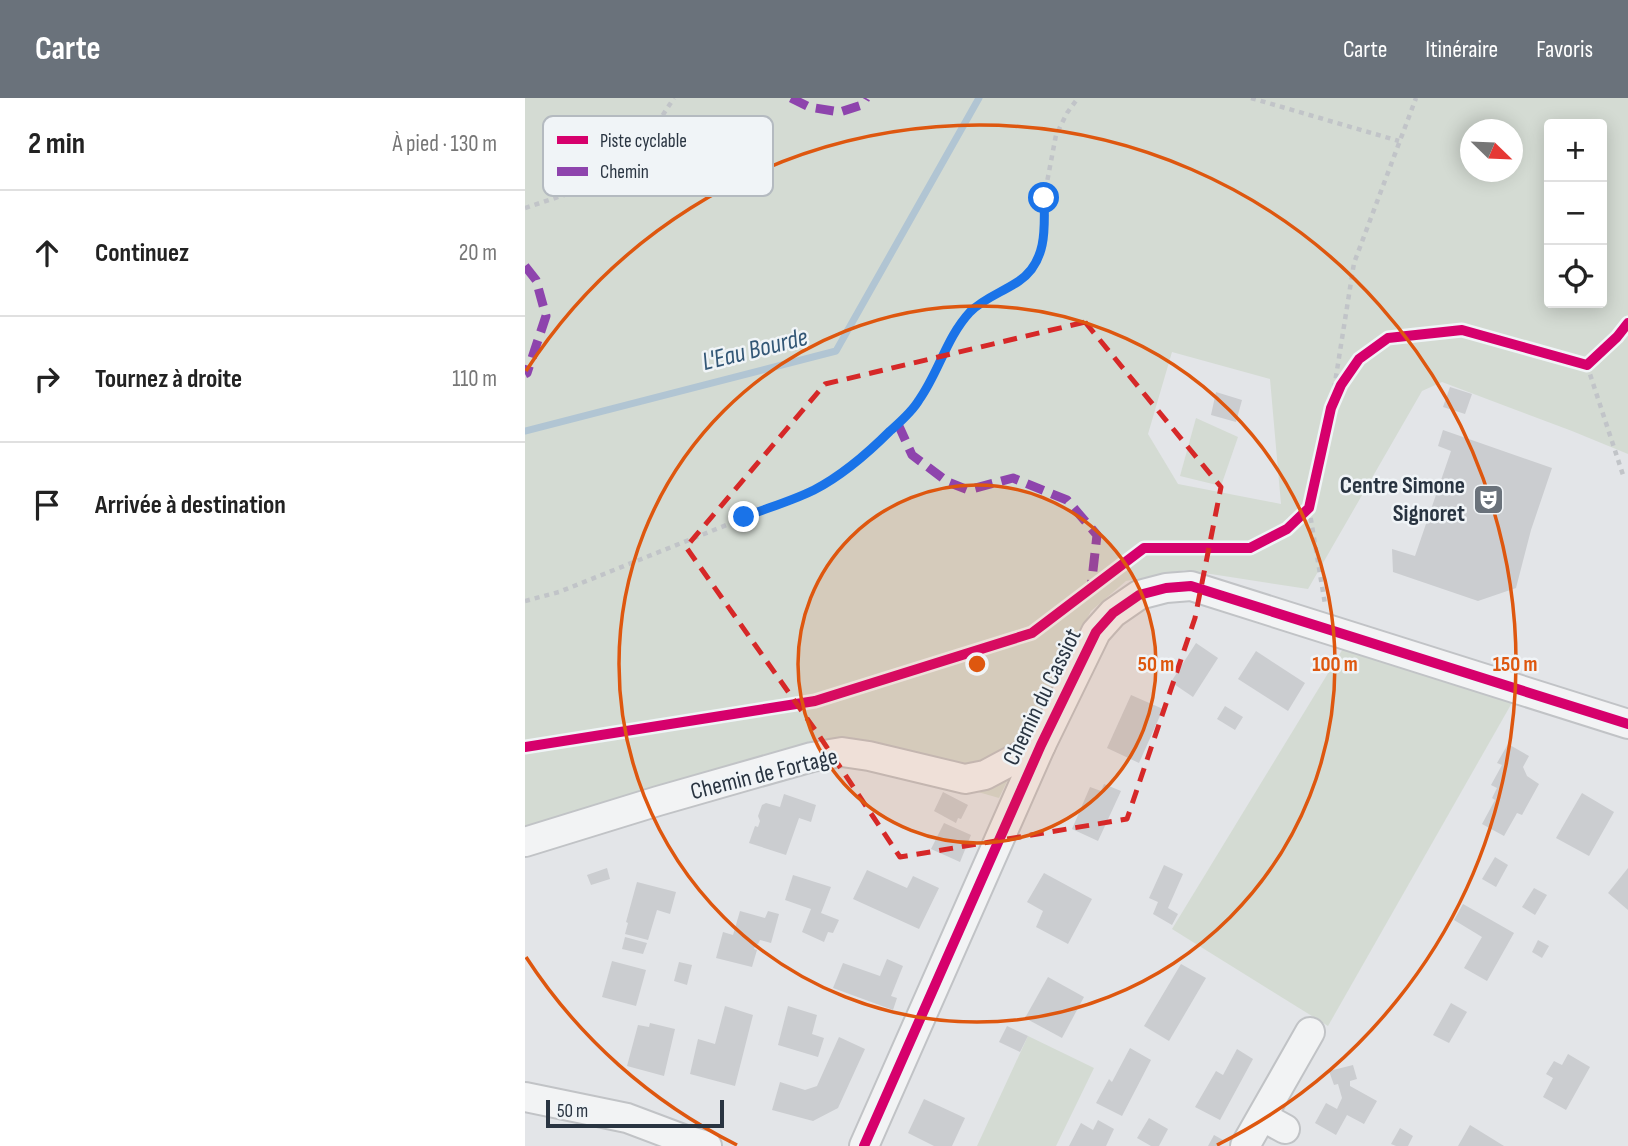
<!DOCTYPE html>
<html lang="fr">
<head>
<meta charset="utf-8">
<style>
  body { margin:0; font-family:"Sofia Sans Condensed",sans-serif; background:#f2f2f2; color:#222 }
  .controls { position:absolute; right:21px; top:21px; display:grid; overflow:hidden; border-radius:7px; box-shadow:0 4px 18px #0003 }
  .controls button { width:63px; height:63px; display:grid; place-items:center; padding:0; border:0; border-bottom:2px solid #e0e0e0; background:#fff; color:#222; font:35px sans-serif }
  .compass { position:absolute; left:935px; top:21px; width:63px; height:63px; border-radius:50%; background:#fff; box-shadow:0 4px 18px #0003; rotate:113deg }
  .scale { position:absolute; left:21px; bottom:18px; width:178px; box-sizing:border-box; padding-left:7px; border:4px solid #293441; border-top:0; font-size:19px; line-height:24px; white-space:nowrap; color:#293441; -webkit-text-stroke:5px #f0f4f7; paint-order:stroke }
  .stop { position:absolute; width:21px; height:21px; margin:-16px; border:5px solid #1a73e8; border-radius:50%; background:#fff }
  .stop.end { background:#1a73e8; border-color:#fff; box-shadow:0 2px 7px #0008 }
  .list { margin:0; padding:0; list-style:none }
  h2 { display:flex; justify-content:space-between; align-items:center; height:91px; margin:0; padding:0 28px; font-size:30px }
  h2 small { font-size:23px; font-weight:400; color:#767676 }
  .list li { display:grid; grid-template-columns:46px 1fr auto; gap:21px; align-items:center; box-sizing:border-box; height:126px; padding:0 28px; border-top:2px solid #e0e0e0 }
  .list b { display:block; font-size:26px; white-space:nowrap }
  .list em { font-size:23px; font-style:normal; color:#767676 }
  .icon { flex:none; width:38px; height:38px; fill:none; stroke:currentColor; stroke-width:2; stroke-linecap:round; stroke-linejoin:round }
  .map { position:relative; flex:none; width:1103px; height:1048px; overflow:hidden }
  header { display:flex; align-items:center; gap:42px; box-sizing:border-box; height:98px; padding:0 35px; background:#6a727b; color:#fff }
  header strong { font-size:33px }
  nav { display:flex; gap:38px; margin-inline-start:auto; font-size:24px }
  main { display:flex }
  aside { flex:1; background:#fff }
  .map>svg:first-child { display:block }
</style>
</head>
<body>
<header>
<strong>Carte</strong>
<nav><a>Carte</a><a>Itinéraire</a><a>Favoris</a></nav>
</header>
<main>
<aside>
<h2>2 min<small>À pied · 130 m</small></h2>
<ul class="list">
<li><svg class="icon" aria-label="ahead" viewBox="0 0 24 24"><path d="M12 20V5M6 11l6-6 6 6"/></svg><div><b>Continuez</b></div><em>20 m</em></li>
<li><svg class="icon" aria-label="right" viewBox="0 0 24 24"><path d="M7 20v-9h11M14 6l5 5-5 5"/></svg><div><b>Tournez à droite</b></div><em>110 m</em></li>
<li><svg class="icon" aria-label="arrive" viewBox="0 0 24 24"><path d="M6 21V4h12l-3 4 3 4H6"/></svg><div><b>Arrivée à destination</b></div></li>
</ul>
</aside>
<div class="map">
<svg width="1103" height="1048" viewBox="0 0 1103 1048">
  <rect width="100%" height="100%" fill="#e3e5e8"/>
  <g fill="#d4dbd3" fill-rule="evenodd">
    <path d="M0 0H1103V356L1047 333 917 284 897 293 783 491 660 472 601 483 566 513 541 562 474 700 317 655 0 744ZM1024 26H1077V205H1024ZM946 32H988V74H946ZM647 254 745 281 756 406 653 386 623 336Z"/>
    <path d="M671 320 713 339 696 388 655 378Z"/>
    <path d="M819 549 988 603 803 928 647 831Z"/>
    <path d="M503 938 569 970 531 1048H452Z"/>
  </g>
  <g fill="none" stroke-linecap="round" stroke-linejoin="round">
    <path stroke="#b1c5d3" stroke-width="7" d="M0 333 311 253 454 0"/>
  </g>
  <g fill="#cbcdd0">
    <path d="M925 289 947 296 940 316 918 309Z"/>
    <path d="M691 294 717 302 711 324 686 317Z"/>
    <path d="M918 332 1027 370 1006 432 991 490 953 503 868 474 867 451 890 458 926 353 913 348Z"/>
    <path d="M671 545 693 560 668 599 646 584Z"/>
    <path d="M731 553 780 585 763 613 713 581Z"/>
    <path d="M606 597 638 611 614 665 582 650Z"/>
    <path d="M700 608 718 619 710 632 692 621Z"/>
    <path d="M983 646 1004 658 998 669 1002 678 1014 686 997 717 992 715 979 738 957 726 970 702 967 700 972 690 966 687 977 667 972 665Z"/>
    <path d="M579 686 596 693 573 743 547 731 565 689 576 693Z"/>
    <path d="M418 694 443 707 436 721 433 720 431 725 409 713Z"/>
    <path d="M1057 695 1089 714 1064 758 1031 740Z"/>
    <path d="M259 696 291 707 286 724 274 720 261 757 224 745 230 728 233 729 235 723 233 718 237 707 241 705 255 709Z"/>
    <path d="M419 725 446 737 435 764 406 751Z"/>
    <path d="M970 759 983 767 971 789 957 781Z"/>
    <path d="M639 767 658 776 643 810 653 816 647 827 628 816 633 804 624 800Z"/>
    <path d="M82 770 85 781 66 787 62 777Z"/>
    <path d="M1103 770V812L1083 795Z"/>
    <path d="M342 772 382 790 388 778 414 790 394 831 328 801Z"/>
    <path d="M519 775 567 801 543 846 511 829 518 813 502 804Z"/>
    <path d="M268 777 306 789 296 815 314 822 308 835 303 834 299 844 277 834 286 811 260 802Z"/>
    <path d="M112 784 151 794 145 816 132 812 123 842 100 836 103 825 101 824Z"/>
    <path d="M1009 790 1022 797 1010 817 997 809Z"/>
    <path d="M938 806 989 835 962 883 939 870 957 839 929 822Z"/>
    <path d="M215 813 240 820 243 813 254 816 246 845 235 842 233 846H231L229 851 232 852 227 869 191 860 198 834 208 837Z"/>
    <path d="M100 839 122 845 118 856 97 851Z"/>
    <path d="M1013 842 1024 848 1017 860 1007 854Z"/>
    <path d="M362 861 378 868 366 898 372 900 368 912 308 890 318 865 355 878Z"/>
    <path d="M87 863 121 872 111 908 77 899Z"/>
    <path d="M154 864 167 867 162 887 149 883Z"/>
    <path d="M656 866 681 880 644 943 619 928Z"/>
    <path d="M523 879 559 899 537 940 500 920Z"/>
    <path d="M926 905 942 914 924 945 908 937Z"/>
    <path d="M200 908 228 917 210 988 165 976 173 941 190 946Z"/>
    <path d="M263 908 292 917 287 936 299 940 293 959 253 947Z"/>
    <path d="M125 925 150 931 139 978 102 968 113 927 124 929Z"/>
    <path d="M482 928 503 938 495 954 474 944Z"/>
    <path d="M314 939 340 951 313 1010 288 1023 247 1012 255 984 280 992 292 988Z"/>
    <path d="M605 950 626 962 597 1018 571 1005 584 981 587 984Z"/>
    <path d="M712 951 728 961 695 1022 670 1009 691 973 698 977Z"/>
    <path d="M1043 956 1065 969 1041 1012 1018 999 1028 980 1021 976 1029 963 1037 967Z"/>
    <path d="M828 967 832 981 825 983V988L852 1003 839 1026 822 1017 811 1037 790 1025 801 1005 812 1011 817 1000 813 986 809 987 804 973Z"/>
    <path d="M399 1001 440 1020 427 1048H409L383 1035Z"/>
    <path d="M624 1020 643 1031 634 1048H626L612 1040Z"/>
    <path d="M573 1022 589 1031 581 1048H544L556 1025 568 1032Z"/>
    <path d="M945 1027 979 1048H933Z"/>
    <path d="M875 1030 888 1038 883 1048H871L866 1046Z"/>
    <path d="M689 1037 698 1042 695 1048H683Z"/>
  </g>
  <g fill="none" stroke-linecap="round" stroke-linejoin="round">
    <defs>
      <g id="minor">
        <path d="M0 744 133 703 287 659 317 654 344 658 440 681 460 677 516 647"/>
        <path d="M0 999 102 1020 158 1041 182 1048"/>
        <path d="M738 1019 760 1031"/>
        <path d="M339 1048 516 647 571 534 588 515 614 497 641 490 666 488 1103 626"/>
        <path d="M720 1048 785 934"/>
      </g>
    </defs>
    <use href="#minor" stroke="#c1c3c6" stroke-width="32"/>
    <g stroke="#c1c4c8" stroke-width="4.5" stroke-dasharray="5 5" stroke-linecap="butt">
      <path d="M726 0 874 43"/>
      <path d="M0 110 39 97 120 44 149 0"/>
      <path d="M1062 267 1098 377"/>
      <path d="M806 310 829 165 891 0"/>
      <path d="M784 410 800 506"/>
      <path d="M0 503 34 494 289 392 336 362 393 304 411 274 426 238 446 213 468 196 495 183 510 169 517 149 520 127 519 100 531 37 542 15 553 0"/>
    </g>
    <use href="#minor" stroke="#f2f3f4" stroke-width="28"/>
    <g stroke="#8e44ad" stroke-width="9" stroke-dasharray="18 9" stroke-linecap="butt">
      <path d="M266 0 284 9 315 14 337 7 341 0"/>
      <path d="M0 168 11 182 21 218 2 275 0 276"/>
      <path d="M373 326 387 357 423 384 443 392 488 380 542 402 572 437 566 490"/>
    </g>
    <defs>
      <g id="cycleway">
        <path d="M0 649 290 603 507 535 619 450H725L762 431 784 410 806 310 816 287 834 261 863 240 937 232 1062 267 1092 239 1103 225"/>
        <path d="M339 1048 516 647 571 534 588 515 614 497 641 490 666 488 1103 626"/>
      </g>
    </defs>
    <use href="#cycleway" stroke="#f0f4f7" stroke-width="15"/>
    <use href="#cycleway" stroke="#d6006c" stroke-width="10"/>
  </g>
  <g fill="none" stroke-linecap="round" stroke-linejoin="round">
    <path stroke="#1a73e8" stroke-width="9" d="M219 419C242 410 267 403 289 392 318 377 342 356 365 333 375 324 387 314 394 302 414 274 421 240 445 214 459 200 478 194 494 183 522 164 520 130 519 100"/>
  </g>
  <path fill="none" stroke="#d62828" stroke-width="5" stroke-dasharray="14 9" stroke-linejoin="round" d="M560 224 696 389 670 520 602 721 375 759 293 636 161 449 300 286Z"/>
  <circle cx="452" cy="566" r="179" fill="#de570f" fill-opacity=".12"/>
  <g fill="none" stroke="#de570f" stroke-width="3.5">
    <circle cx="452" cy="566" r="179"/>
    <circle cx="452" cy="566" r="358"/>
    <path d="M212 1047A538 538 0 0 1 1 859M1 273A538 538 0 1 1 692 1047"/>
  </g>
  <defs>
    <symbol id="theatre-square" viewBox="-11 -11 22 22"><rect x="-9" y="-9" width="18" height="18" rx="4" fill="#6a727b" stroke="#f0f4f7"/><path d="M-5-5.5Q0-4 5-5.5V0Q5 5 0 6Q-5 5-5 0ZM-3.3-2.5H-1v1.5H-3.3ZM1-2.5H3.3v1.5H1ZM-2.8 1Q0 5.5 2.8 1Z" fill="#fff"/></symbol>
  </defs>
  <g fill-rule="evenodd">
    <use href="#theatre-square" x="946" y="384" width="35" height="35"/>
  </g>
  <g text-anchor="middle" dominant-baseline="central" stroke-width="5" stroke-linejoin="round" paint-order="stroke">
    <g font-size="24" font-weight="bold" fill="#293441" stroke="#f0f4f7" text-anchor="end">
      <text x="940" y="387">Centre Simone<tspan x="940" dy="28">Signoret</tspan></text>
    </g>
    <g font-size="24" fill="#293441" stroke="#f0f4f7">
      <text transform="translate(517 599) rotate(-64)">Chemin du Cassiot</text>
      <text transform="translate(239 676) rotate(-14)">Chemin de Fortage</text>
    </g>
    <g font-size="26" font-style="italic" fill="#335776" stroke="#f0f4f7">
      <text transform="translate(230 252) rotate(-14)">L'Eau Bourde</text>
    </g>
  </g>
  <rect x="18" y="18" width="230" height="80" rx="10" fill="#f0f4f7" stroke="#b4bac0" stroke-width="2"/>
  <rect x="32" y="38" width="31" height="8" fill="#d6006c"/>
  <rect x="32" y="69" width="31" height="9" fill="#8e44ad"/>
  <g font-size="19" fill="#293441">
    <text x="75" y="49">Piste cyclable</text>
    <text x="75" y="80">Chemin</text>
  </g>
  <circle cx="452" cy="566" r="10" fill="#de570f" stroke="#f0f4f7" stroke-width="3.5"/>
  <g font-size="21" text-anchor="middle" font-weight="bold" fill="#de570f" stroke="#f0f4f7" stroke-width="5" stroke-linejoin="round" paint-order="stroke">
    <text x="631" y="573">50 m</text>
    <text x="810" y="573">100 m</text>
    <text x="990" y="573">150 m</text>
  </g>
</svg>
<div class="controls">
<button>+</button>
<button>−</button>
<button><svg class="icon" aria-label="locate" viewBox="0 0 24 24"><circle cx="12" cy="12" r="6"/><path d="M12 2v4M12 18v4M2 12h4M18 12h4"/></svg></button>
</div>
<svg class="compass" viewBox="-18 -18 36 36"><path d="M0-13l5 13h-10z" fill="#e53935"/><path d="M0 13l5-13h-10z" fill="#767676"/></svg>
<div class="scale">50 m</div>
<div class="stop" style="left:519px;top:100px"></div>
<div class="stop end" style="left:219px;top:419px"></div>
</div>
</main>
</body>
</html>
